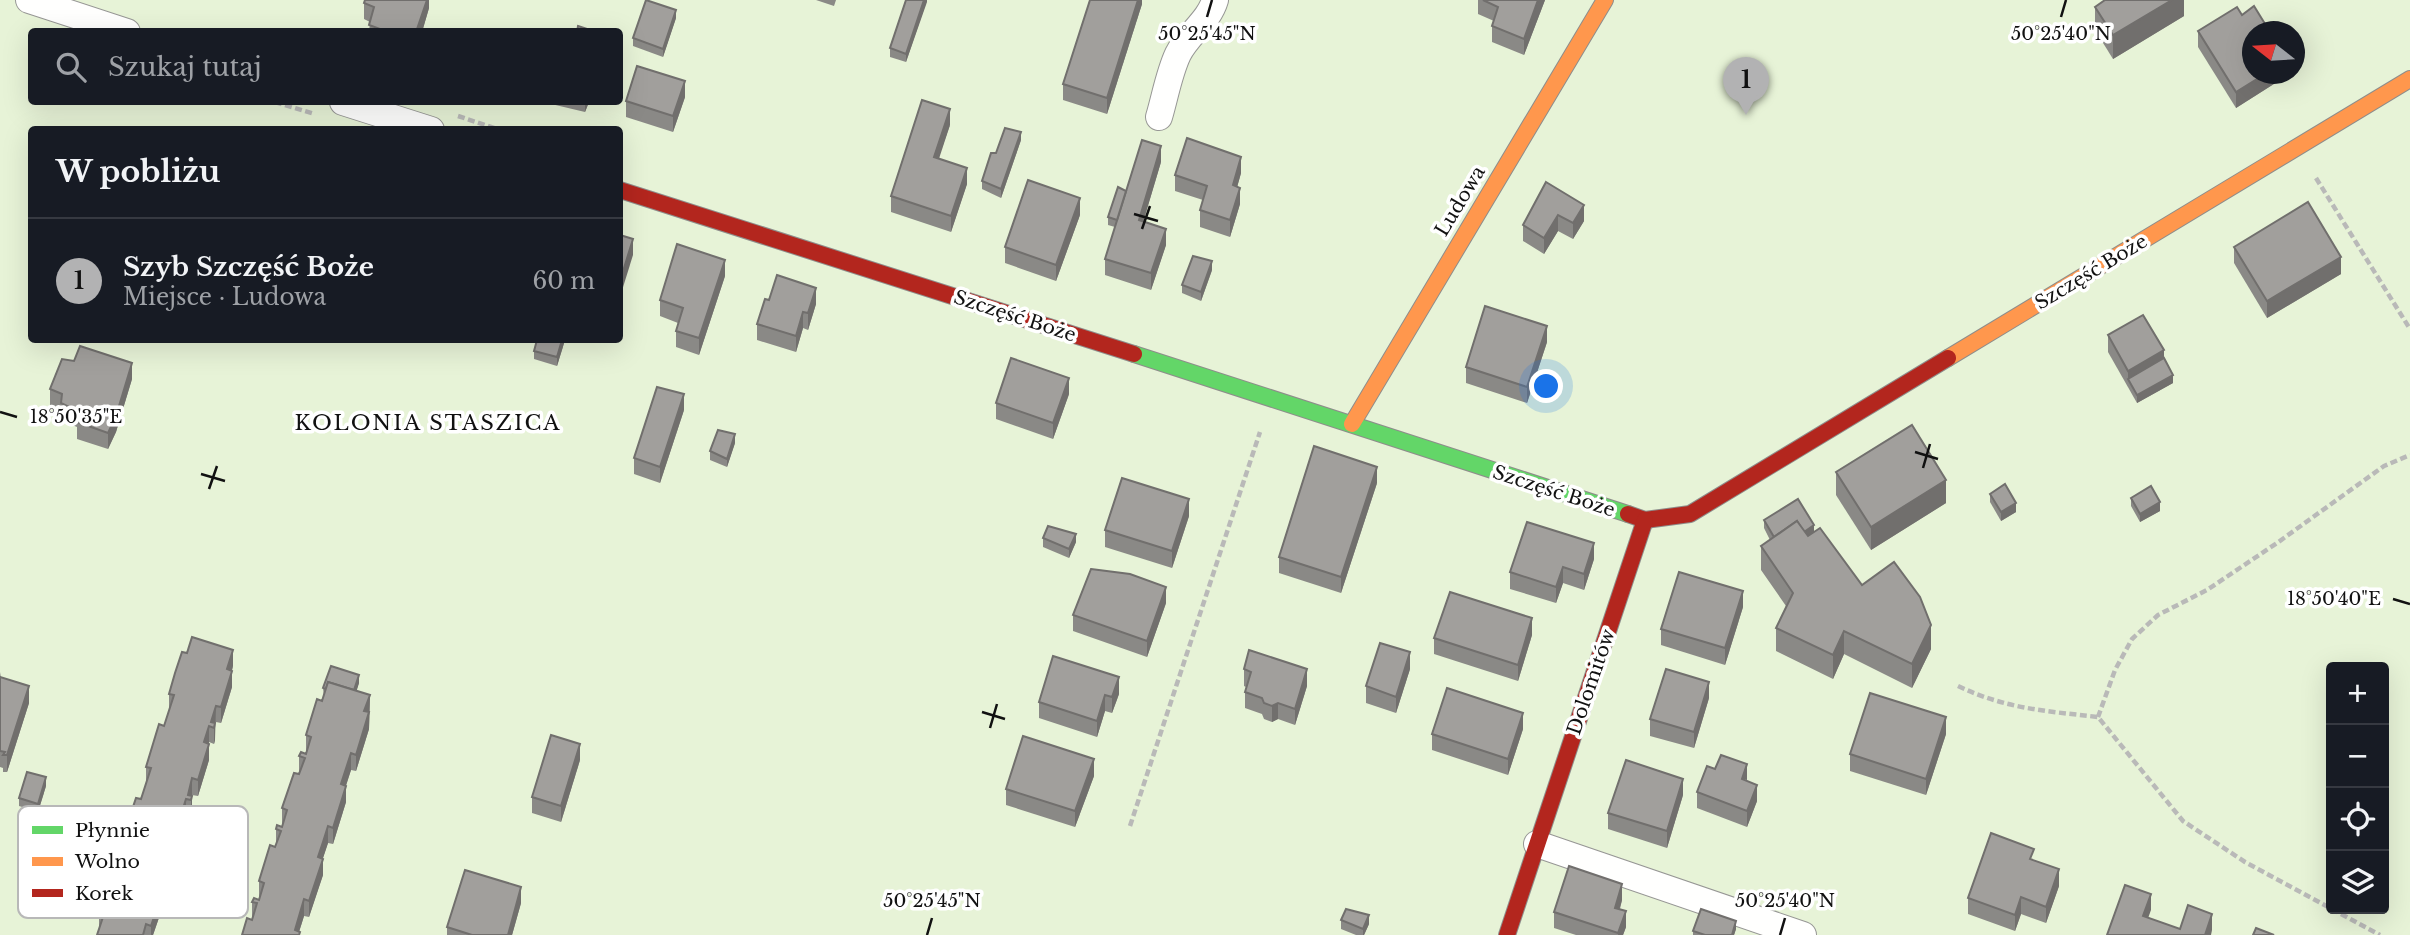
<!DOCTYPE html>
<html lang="pl">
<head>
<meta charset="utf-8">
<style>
  body { margin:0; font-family:"Libre Baskerville",serif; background:#242831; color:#f1f3f6 }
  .controls { position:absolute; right:21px; bottom:21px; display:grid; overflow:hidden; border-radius:7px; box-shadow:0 7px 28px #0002 }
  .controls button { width:63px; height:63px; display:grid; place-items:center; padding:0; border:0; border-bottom:2px solid #363941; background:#171b24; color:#f1f3f6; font:35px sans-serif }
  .compass { position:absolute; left:2242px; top:21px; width:63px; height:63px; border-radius:50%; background:#171b24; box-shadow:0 7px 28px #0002; rotate:287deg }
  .you { position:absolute; left:1547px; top:387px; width:24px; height:24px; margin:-18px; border:5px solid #fff; border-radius:50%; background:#1a73e8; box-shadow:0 0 0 10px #1a73e833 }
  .badge { display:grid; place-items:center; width:46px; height:46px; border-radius:50%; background:#b2b2b3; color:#111; font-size:23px; font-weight:700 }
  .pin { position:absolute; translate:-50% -58px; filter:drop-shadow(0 2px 4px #0008) }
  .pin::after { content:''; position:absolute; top:37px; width:24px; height:21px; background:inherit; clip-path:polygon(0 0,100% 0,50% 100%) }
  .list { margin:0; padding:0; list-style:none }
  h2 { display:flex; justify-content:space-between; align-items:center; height:91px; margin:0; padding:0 28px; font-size:30px }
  h2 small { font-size:23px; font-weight:400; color:#9ea1a6 }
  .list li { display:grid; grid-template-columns:46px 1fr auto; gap:21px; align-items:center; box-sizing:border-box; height:126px; padding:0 28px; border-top:2px solid #363941 }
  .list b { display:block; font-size:26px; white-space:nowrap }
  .list p { margin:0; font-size:23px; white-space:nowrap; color:#9ea1a6 }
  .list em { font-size:23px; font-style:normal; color:#9ea1a6 }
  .icon { flex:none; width:38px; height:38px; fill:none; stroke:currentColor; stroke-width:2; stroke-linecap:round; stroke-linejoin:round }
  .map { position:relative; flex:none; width:2410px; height:935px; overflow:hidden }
  .search { position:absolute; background:#171b24; box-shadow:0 7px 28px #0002; left:28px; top:28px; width:595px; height:77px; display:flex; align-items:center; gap:18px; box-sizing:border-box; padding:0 24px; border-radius:7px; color:#9ea1a6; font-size:26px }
  .panel { position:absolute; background:#171b24; box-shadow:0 7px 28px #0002; left:28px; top:126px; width:595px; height:217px; border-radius:7px }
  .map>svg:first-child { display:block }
</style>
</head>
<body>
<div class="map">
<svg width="2410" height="935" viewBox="0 0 2410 935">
  <rect width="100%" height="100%" fill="#fdfcf7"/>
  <path fill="#e7f3d7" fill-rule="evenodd" d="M0 0H2410V935H0ZM32 32H620V102H32ZM2252 32H2294V74H2252ZM32 130H620V340H32ZM2331 667H2384V909H2331Z"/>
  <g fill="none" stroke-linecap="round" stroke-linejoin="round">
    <defs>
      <g id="street">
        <path d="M29 0 127 32"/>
        <path d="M343 102 431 130"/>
        <path d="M1159 117C1165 97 1169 73 1178 54 1188 34 1209 21 1215 0"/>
        <path d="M1537 844 1803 935"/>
      </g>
      <path id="fast" d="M1134 354 1628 514"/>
      <g id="slow">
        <path d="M1948 358 2410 79"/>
        <path d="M1352 424 1605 0"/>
      </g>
      <g id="jam">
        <path d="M620 190 1134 354"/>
        <path d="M1628 514 1645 520 1690 514 1948 358"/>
        <path d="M1507 935 1645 520"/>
      </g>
    </defs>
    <use href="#street" stroke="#979795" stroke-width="28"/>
    <use href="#fast" stroke="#8e8d8b" stroke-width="18"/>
    <use href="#slow" stroke="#8e8d8b" stroke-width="18"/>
    <use href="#jam" stroke="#8e8d8b" stroke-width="18"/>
    <g stroke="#b9b9b8" stroke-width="4.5" stroke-dasharray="7 3.5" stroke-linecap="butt">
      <path d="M275 102 315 114"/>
      <path d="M458 116 500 130"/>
      <path d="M2316 178 2410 329"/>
      <path d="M1958 686C2006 709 2046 711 2098 717L2183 821 2245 862 2380 935"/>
      <path d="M2098 717 2115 670 2132 639 2158 615 2207 590 2277 543 2384 466 2410 455"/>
      <path d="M1130 826 1260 432"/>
    </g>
    <use href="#street" stroke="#fffffe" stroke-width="26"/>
    <use href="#fast" stroke="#63d668" stroke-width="16"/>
    <use href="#slow" stroke="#ff974d" stroke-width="16"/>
    <use href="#jam" stroke="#b3261e" stroke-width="16"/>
  </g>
  <g fill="#8a8986">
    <path d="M429 0V8L422 32H369L370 22 364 19V3Z"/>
    <path d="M816 0H836L834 6Z"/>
    <path d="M927 0 906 62 890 57V48Z"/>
    <path d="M1142 0V4L1107 114 1063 100V84Z"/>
    <path d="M1478 0H1545L1524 55 1492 42V26L1494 21 1478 14Z"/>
    <path d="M2184 0V16L2113 59 2095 30V7Z"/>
    <path d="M676 18 663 57 633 46V38Z"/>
    <path d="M2198 31 2288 74V75L2236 108 2198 47Z"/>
    <path d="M685 97 673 132 626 117V101Z"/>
    <path d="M547 102H589L585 112 547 103Z"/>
    <path d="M950 125 938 159 967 184 951 232 891 212V196Z"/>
    <path d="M1021 140 1001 198 982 189V181L996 153Z"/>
    <path d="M1161 162 1143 222 1166 245 1151 290 1105 275V259L1115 227 1108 225V217L1126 191Z"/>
    <path d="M1241 173 1237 187 1240 204 1230 237 1200 227V210L1203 200 1175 191V175Z"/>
    <path d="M1546 182 1584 221 1573 239 1558 231 1544 254 1523 241V225Z"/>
    <path d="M1080 215 1056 281 1005 263V247Z"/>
    <path d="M2234 247 2341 274 2267 318 2234 263Z"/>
    <path d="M1212 270 1201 301 1182 293V285Z"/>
    <path d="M725 276 699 355 676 347V331L678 323 660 316V300Z"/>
    <path d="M769 300 816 304 808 330 803 328 796 352 757 340V324Z"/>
    <path d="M2108 335 2164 358 2173 383 2137 403 2108 352Z"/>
    <path d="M565 340 557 366 534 359V351Z"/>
    <path d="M1547 342 1527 403 1466 383V367Z"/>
    <path d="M132 379 116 432 108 449 77 439V427L61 420V410L50 405V389Z"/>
    <path d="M1069 394 1053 439 996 419V403Z"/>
    <path d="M684 410 660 483 634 474V458Z"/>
    <path d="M735 443 727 467 710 460V451Z"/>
    <path d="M1836 472 1946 503 1871 550 1836 495Z"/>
    <path d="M1377 483 1341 593 1279 573V557Z"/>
    <path d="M1990 494 2016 512 2001 521 1990 502Z"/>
    <path d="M2131 498 2160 511 2140 522 2131 506Z"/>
    <path d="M1189 516 1172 568 1105 547V530Z"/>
    <path d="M1764 520 1814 532 1862 585 1931 649 1912 688 1844 654 1833 679 1776 651V628L1786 606 1761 570V546L1770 540 1764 528Z"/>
    <path d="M1043 538 1076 542 1069 558 1043 547Z"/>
    <path d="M1594 559 1584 590 1563 583 1556 603 1510 589V572Z"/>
    <path d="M1166 603 1147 657 1073 631V615Z"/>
    <path d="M1743 607 1725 665 1661 645V629Z"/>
    <path d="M1532 635 1518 681 1434 654V638Z"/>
    <path d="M233 666 232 671V687L221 723 216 722 215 723V740L214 744 209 742V760L198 796 192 795V813L191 817 186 815V833L174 869 169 868V886L168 890 163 888V906L153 935H97L99 929V913L118 872 123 856 122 840 141 799 146 783V767L164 726 169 710V694Z"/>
    <path d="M1244 669 1307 686 1295 725 1278 719 1272 722 1264 719 1262 714 1245 708V692L1246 687 1244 686Z"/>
    <path d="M1410 669 1396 713 1366 703V686Z"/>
    <path d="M0 672 1 678 29 703 7 772H3V768L0 767Z"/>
    <path d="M359 683 356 691 370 695 369 729 356 771 351 770 346 786V802L333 844 328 843 323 858V875L309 917 304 916 299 932 300 935 252 920V902L259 900V881L276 845V829L282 827V808L299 772V756L306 754V735L322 701 324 697 323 688Z"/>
    <path d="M1119 694 1112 713 1105 711 1097 737 1039 718V702Z"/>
    <path d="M1709 698 1694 748 1650 736V719Z"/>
    <path d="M1523 729 1508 775 1432 750V734Z"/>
    <path d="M1946 734 1926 795 1850 771V754Z"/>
    <path d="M580 760 561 822 532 813V797Z"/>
    <path d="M1094 776 1075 827 1006 805V789Z"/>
    <path d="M1747 781 1757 801 1747 827 1697 808V792Z"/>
    <path d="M46 786 38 812 19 806V798Z"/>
    <path d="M1683 795 1667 848 1608 829V813Z"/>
    <path d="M2034 860 2059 886 2046 923 2021 914 2015 931 1968 914V898Z"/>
    <path d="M1622 900 1620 909 1626 927 1623 935H1576L1554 928V912Z"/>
    <path d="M521 903 512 935H447V927Z"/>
    <path d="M1341 920 1369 924 1364 935H1356L1341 929Z"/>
    <path d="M1736 929 1734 935H1693V931Z"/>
  </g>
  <g fill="#716f6d">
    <path d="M427 0H429V8L422 32H416Z"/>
    <path d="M924 0H927V2L906 62V54Z"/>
    <path d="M1138 0H1142V4L1107 114V98Z"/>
    <path d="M1538 0H1545L1524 55V39Z"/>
    <path d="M2172 0H2184V16L2113 59V35Z"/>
    <path d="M676 10V18L663 57V49Z"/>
    <path d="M2265 74H2288V75L2236 108V92Z"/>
    <path d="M685 81V97L673 132V116Z"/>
    <path d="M585 102H589L585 112Z"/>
    <path d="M950 109V125L934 174V157Z"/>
    <path d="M1021 132V140L1001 198V189Z"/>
    <path d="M1161 146V162L1139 236V220Z"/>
    <path d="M1241 157V173L1233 202V185Z"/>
    <path d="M967 168V184L951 232V216Z"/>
    <path d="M1240 188V204L1230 237V220Z"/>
    <path d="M1080 198V215L1056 281V265Z"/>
    <path d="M1584 205V221L1573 239V223Z"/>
    <path d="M1558 215V231L1544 254V238Z"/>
    <path d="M1166 229V245L1151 290V273Z"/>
    <path d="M633 239V255L620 297V281Z"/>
    <path d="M2341 257V274L2267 318V301Z"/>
    <path d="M725 260V276L699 355V338Z"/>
    <path d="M1212 261V270L1201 301V292Z"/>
    <path d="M816 288V304L808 330V313Z"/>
    <path d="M803 312V328L796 352V336Z"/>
    <path d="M1547 326V342L1527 403V387Z"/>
    <path d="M562 340H565L557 366V357Z"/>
    <path d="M2164 350V367L2128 379V371Z"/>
    <path d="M132 363V379L116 432 108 449V433Z"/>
    <path d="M2173 375V383L2137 403V395Z"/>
    <path d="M1069 378V394L1053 439V423Z"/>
    <path d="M684 394V410L660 483V467Z"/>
    <path d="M735 434V443L727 467V459Z"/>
    <path d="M1377 467V483L1341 593V577Z"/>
    <path d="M1946 480V503L1871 550V527Z"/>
    <path d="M1189 499V516L1172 568V551Z"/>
    <path d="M2160 502V511L2140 522V514Z"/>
    <path d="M2016 503V512L2001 521V512Z"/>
    <path d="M1814 525V533L1780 548Z"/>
    <path d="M1076 534V542L1069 558V549Z"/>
    <path d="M1594 543V559L1584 590V574Z"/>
    <path d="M1563 567V583L1556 603V587Z"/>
    <path d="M1166 587V603L1147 657V641Z"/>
    <path d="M1743 591V607L1725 665V648Z"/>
    <path d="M1532 618V635L1518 681V665Z"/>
    <path d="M1931 625V649L1912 688V664Z"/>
    <path d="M1844 631V654L1833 679V655Z"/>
    <path d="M233 650V666L227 686V669Z"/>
    <path d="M1410 652V669L1396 713V697Z"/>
    <path d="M1307 669V686L1295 725V709Z"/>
    <path d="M232 671V687L221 723V707Z"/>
    <path d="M359 675V683L352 706V698Z"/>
    <path d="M1119 677V694L1112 713V697Z"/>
    <path d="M1709 682V698L1694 748V732Z"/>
    <path d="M29 686V703L7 772V755Z"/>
    <path d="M370 695 369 729 356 771V755L364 711Z"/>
    <path d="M1105 695V711L1097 737V721Z"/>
    <path d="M1278 703V719L1272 722V706Z"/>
    <path d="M216 706 215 740 214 744V728L211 722Z"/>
    <path d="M1523 713V729L1508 775V759Z"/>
    <path d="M1946 717V734L1926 795V779Z"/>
    <path d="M209 726V742L204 759V742Z"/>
    <path d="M209 744V760L198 796V780Z"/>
    <path d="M580 744V760L561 822V806Z"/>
    <path d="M351 753V770L341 800V784Z"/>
    <path d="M1094 759V776L1075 827V811Z"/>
    <path d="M1747 764V780L1742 779Z"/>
    <path d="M46 777V786L38 812V804Z"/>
    <path d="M192 778V795L191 800 188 795Z"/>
    <path d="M1683 779V795L1667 848V831Z"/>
    <path d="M1757 785V801L1747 827V811Z"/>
    <path d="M346 786V802L333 844V828Z"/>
    <path d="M192 796V813L191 817V800Z"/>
    <path d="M186 799V815L181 831V815Z"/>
    <path d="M186 817V833L174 869V853Z"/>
    <path d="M328 826V843L318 873V857Z"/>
    <path d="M169 851V868L167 874 164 868Z"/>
    <path d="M323 859V875L309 917V901Z"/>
    <path d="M169 869V886L168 890V874Z"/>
    <path d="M2059 869V886L2046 923V907Z"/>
    <path d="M163 872V888L158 905V888Z"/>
    <path d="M1622 884V900L1615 924V908Z"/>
    <path d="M521 887V903L512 935H508Z"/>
    <path d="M163 890V906L153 935H151V926Z"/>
    <path d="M2151 894V910L2143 932V916Z"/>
    <path d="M2021 897V914L2015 931V915Z"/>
    <path d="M304 899V916L298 935 295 930Z"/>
    <path d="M1626 911V927L1623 935H1618Z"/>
    <path d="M2212 914V930L2211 935H2205Z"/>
    <path d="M1369 915V924L1364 935H1363V929Z"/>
    <path d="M1736 921V929L1734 935H1732Z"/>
  </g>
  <g fill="#a19f9c" stroke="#716f6d" stroke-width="2">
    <path d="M365 0H427L416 32H388L369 25 374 7 364 3Z"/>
    <path d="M646 0 676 10 663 49 633 38Z"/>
    <path d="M906 0H924L906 54 890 48Z"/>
    <path d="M1090 0H1138L1107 98 1063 84Z"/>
    <path d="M1483 0H1538L1524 39 1492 26 1498 7Z"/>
    <path d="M2105 0H2172L2113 35 2095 7Z"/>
    <path d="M2254 6 2270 32H2252V74H2265L2236 92 2198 31 2237 7 2242 15Z"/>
    <path d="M578 26 596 32H577Z"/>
    <path d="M637 66 685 81 673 116 626 101Z"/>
    <path d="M922 100 950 109 934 157 967 168 951 216 891 196Z"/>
    <path d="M1005 128 1021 132 1001 189 982 181 991 153H996Z"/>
    <path d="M1187 138 1241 157 1233 185 1240 188 1230 220 1200 210 1207 186 1175 175Z"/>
    <path d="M1142 140 1161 146 1139 220 1166 229 1151 273 1105 259Z"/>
    <path d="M1028 180 1080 198 1056 265 1005 247Z"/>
    <path d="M1546 182 1584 205 1573 223 1558 215 1544 238 1523 225Z"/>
    <path d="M1118 187 1126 191 1117 220 1108 217Z"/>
    <path d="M2308 202 2341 257 2267 301 2234 247Z"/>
    <path d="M620 235 633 239 620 281Z"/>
    <path d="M677 244 725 260 699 338 676 331 683 308 660 300Z"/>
    <path d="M1193 256 1212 261 1201 292 1182 285Z"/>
    <path d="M777 275 816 288 808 313 803 312 796 336 757 324 765 299 769 300Z"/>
    <path d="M1485 306 1547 326 1527 387 1466 367Z"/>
    <path d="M2143 315 2164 350 2128 371 2108 335Z"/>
    <path d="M537 340H562L557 357 534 351Z"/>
    <path d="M80 346 132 363 116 416 108 433 77 422 79 412 61 403 62 394 50 389 62 359 74 361Z"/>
    <path d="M1011 358 1069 378 1053 423 996 403Z"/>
    <path d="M2164 358 2173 375 2137 395 2128 379Z"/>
    <path d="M657 387 684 394 660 467 634 458Z"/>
    <path d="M1912 425 1946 480 1871 527 1836 472Z"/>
    <path d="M718 430 735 434 727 459 710 451Z"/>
    <path d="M1314 446 1377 467 1341 577 1279 557Z"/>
    <path d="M1122 478 1189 499 1172 551 1105 530Z"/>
    <path d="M2005 484 2016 503 2001 512 1990 494Z"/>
    <path d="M2151 486 2160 502 2140 514 2131 498Z"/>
    <path d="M1798 499 1814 525 1804 532 1797 521 1774 537 1764 520Z"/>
    <path d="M1797 521 1808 536 1820 528 1862 585 1894 562 1920 597 1931 625 1912 664 1844 631 1833 655 1776 628 1793 593 1761 546Z"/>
    <path d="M1527 522 1594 543 1584 574 1563 567 1556 587 1510 572Z"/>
    <path d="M1048 526 1076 534 1069 549 1043 538Z"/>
    <path d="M1091 569 1130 574 1166 587 1147 641 1073 615Z"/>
    <path d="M1679 572 1743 591 1725 648 1661 629Z"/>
    <path d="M1450 592 1532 618 1518 665 1434 638Z"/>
    <path d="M192 637 233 650 227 669 232 671 221 707 216 706 211 722 215 723 214 728 209 726 204 742 209 744 198 780 192 778 188 795 192 796 191 800 186 799 181 815 186 817 174 853 169 851 164 868 169 869 168 874 163 872 158 888 163 890 151 926 146 924 143 935H97L104 914 99 913 113 871 118 872 127 841 122 840 136 798 141 799 151 768 146 767 159 724 164 726 174 695 169 694 175 673 182 652 187 653Z"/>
    <path d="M1380 643 1410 652 1396 697 1366 686Z"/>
    <path d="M1249 650 1307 669 1295 709 1278 703 1272 706 1264 703 1262 698 1245 692 1251 672 1244 669Z"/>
    <path d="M1053 656 1119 677 1112 697 1105 695 1097 721 1039 702Z"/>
    <path d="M331 666 359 675 354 690 328 682 326 689 323 688Z"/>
    <path d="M1666 669 1709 682 1694 732 1650 719Z"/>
    <path d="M0 677 29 686 7 755H3L5 752 0 751Z"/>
    <path d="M328 682 370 695 364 711 369 712 356 755 351 753 341 784 346 786 333 828 328 826 323 842 318 857 323 859 309 901 304 899 295 930 300 932 299 935H242L247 918 252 920 257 903 252 902 254 898 259 900 264 883 259 881 270 845 275 847 281 831 276 829 277 825 282 827 287 810 282 808 294 773 299 774 305 758 299 756 301 752 306 754 311 737 306 735 317 699 322 701Z"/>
    <path d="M1447 688 1523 713 1508 759 1432 734Z"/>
    <path d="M1870 693 1946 717 1926 779 1850 754Z"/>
    <path d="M551 735 580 744 561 806 532 797Z"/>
    <path d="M1023 736 1094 759 1075 811 1006 789Z"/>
    <path d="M1721 755 1747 764 1742 779 1757 785 1747 811 1697 792 1707 766 1715 769Z"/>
    <path d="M1626 760 1683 779 1667 831 1608 813Z"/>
    <path d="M27 772 46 777 38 804 19 798Z"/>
    <path d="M1991 833 2034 849 2030 859 2059 869 2046 907 2021 897 2015 915 1968 898Z"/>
    <path d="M1569 866 1622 884 1615 908 1626 911 1618 933 1554 912Z"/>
    <path d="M465 870 521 887 508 935H472L447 927Z"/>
    <path d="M2125 885 2151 894 2143 916 2180 929 2188 905 2212 914 2205 935H2107Z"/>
    <path d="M1346 909 1369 915 1363 929 1341 920Z"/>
    <path d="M1701 909 1736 921 1732 935H1705L1693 931Z"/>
    <path d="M2256 928 2274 935H2253Z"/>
  </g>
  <path fill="none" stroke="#111" stroke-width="2.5" d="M1207 17 1212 0M2061 17 2066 0M1134 214 1158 221M1142 229 1150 206M0 412 17 417M1915 452 1938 459M1923 468 1930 444M201 474 225 481M209 489 217 466M2393 599 2410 604M982 712 1005 719M990 728 997 704M927 935 932 918M1780 935 1785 918"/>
  <g text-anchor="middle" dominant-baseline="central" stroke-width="7" stroke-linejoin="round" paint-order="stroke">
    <g font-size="19" fill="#111" stroke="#fff">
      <text transform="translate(1460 201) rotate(-59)">Ludowa</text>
      <text transform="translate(2091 272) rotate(-31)">Szczęść Boże</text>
      <text transform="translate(1015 316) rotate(18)">Szczęść Boże</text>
      <text transform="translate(1554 491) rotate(18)">Szczęść Boże</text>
      <text transform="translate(1591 682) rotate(-71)">Dolomitów</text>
    </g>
    <g font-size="21" letter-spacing="2" fill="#111" stroke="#fff">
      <text x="428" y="423">KOLONIA STASZICA</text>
    </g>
  </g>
  <rect x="18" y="806" width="230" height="112" rx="10" fill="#fff" stroke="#b8b8b8" stroke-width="2"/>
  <rect x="32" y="826" width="31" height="8" fill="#63d668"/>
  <rect x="32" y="857" width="31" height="9" fill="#ff974d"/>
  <rect x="32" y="889" width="31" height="8" fill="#b3261e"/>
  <g font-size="19" fill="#111">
    <text x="75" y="837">Płynnie</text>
    <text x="75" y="868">Wolno</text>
    <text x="75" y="900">Korek</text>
  </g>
  <g font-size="18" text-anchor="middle" fill="#111" stroke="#fff" stroke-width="7" stroke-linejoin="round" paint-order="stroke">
    <text x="1207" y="40">50°25'45"N</text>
    <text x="2061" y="40">50°25'40"N</text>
    <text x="76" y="423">18°50'35"E</text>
    <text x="2334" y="605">18°50'40"E</text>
    <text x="932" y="907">50°25'45"N</text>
    <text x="1785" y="907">50°25'40"N</text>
  </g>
</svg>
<div class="controls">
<button>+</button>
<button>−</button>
<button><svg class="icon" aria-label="locate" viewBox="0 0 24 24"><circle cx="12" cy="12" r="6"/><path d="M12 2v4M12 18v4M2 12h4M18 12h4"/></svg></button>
<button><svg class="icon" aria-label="layers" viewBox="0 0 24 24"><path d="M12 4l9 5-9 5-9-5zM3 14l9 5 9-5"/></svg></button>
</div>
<svg class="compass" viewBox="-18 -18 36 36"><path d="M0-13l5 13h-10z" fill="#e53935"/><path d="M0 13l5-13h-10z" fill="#9ea1a6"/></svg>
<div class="you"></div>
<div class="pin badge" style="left:1746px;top:115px">1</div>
<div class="search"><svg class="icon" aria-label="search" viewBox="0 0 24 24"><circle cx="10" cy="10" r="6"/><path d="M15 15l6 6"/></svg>Szukaj tutaj</div>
<section class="panel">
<h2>W pobliżu<small></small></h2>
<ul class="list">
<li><span class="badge">1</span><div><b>Szyb Szczęść Boże</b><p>Miejsce · Ludowa</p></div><em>60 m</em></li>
</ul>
</section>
</div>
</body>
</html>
